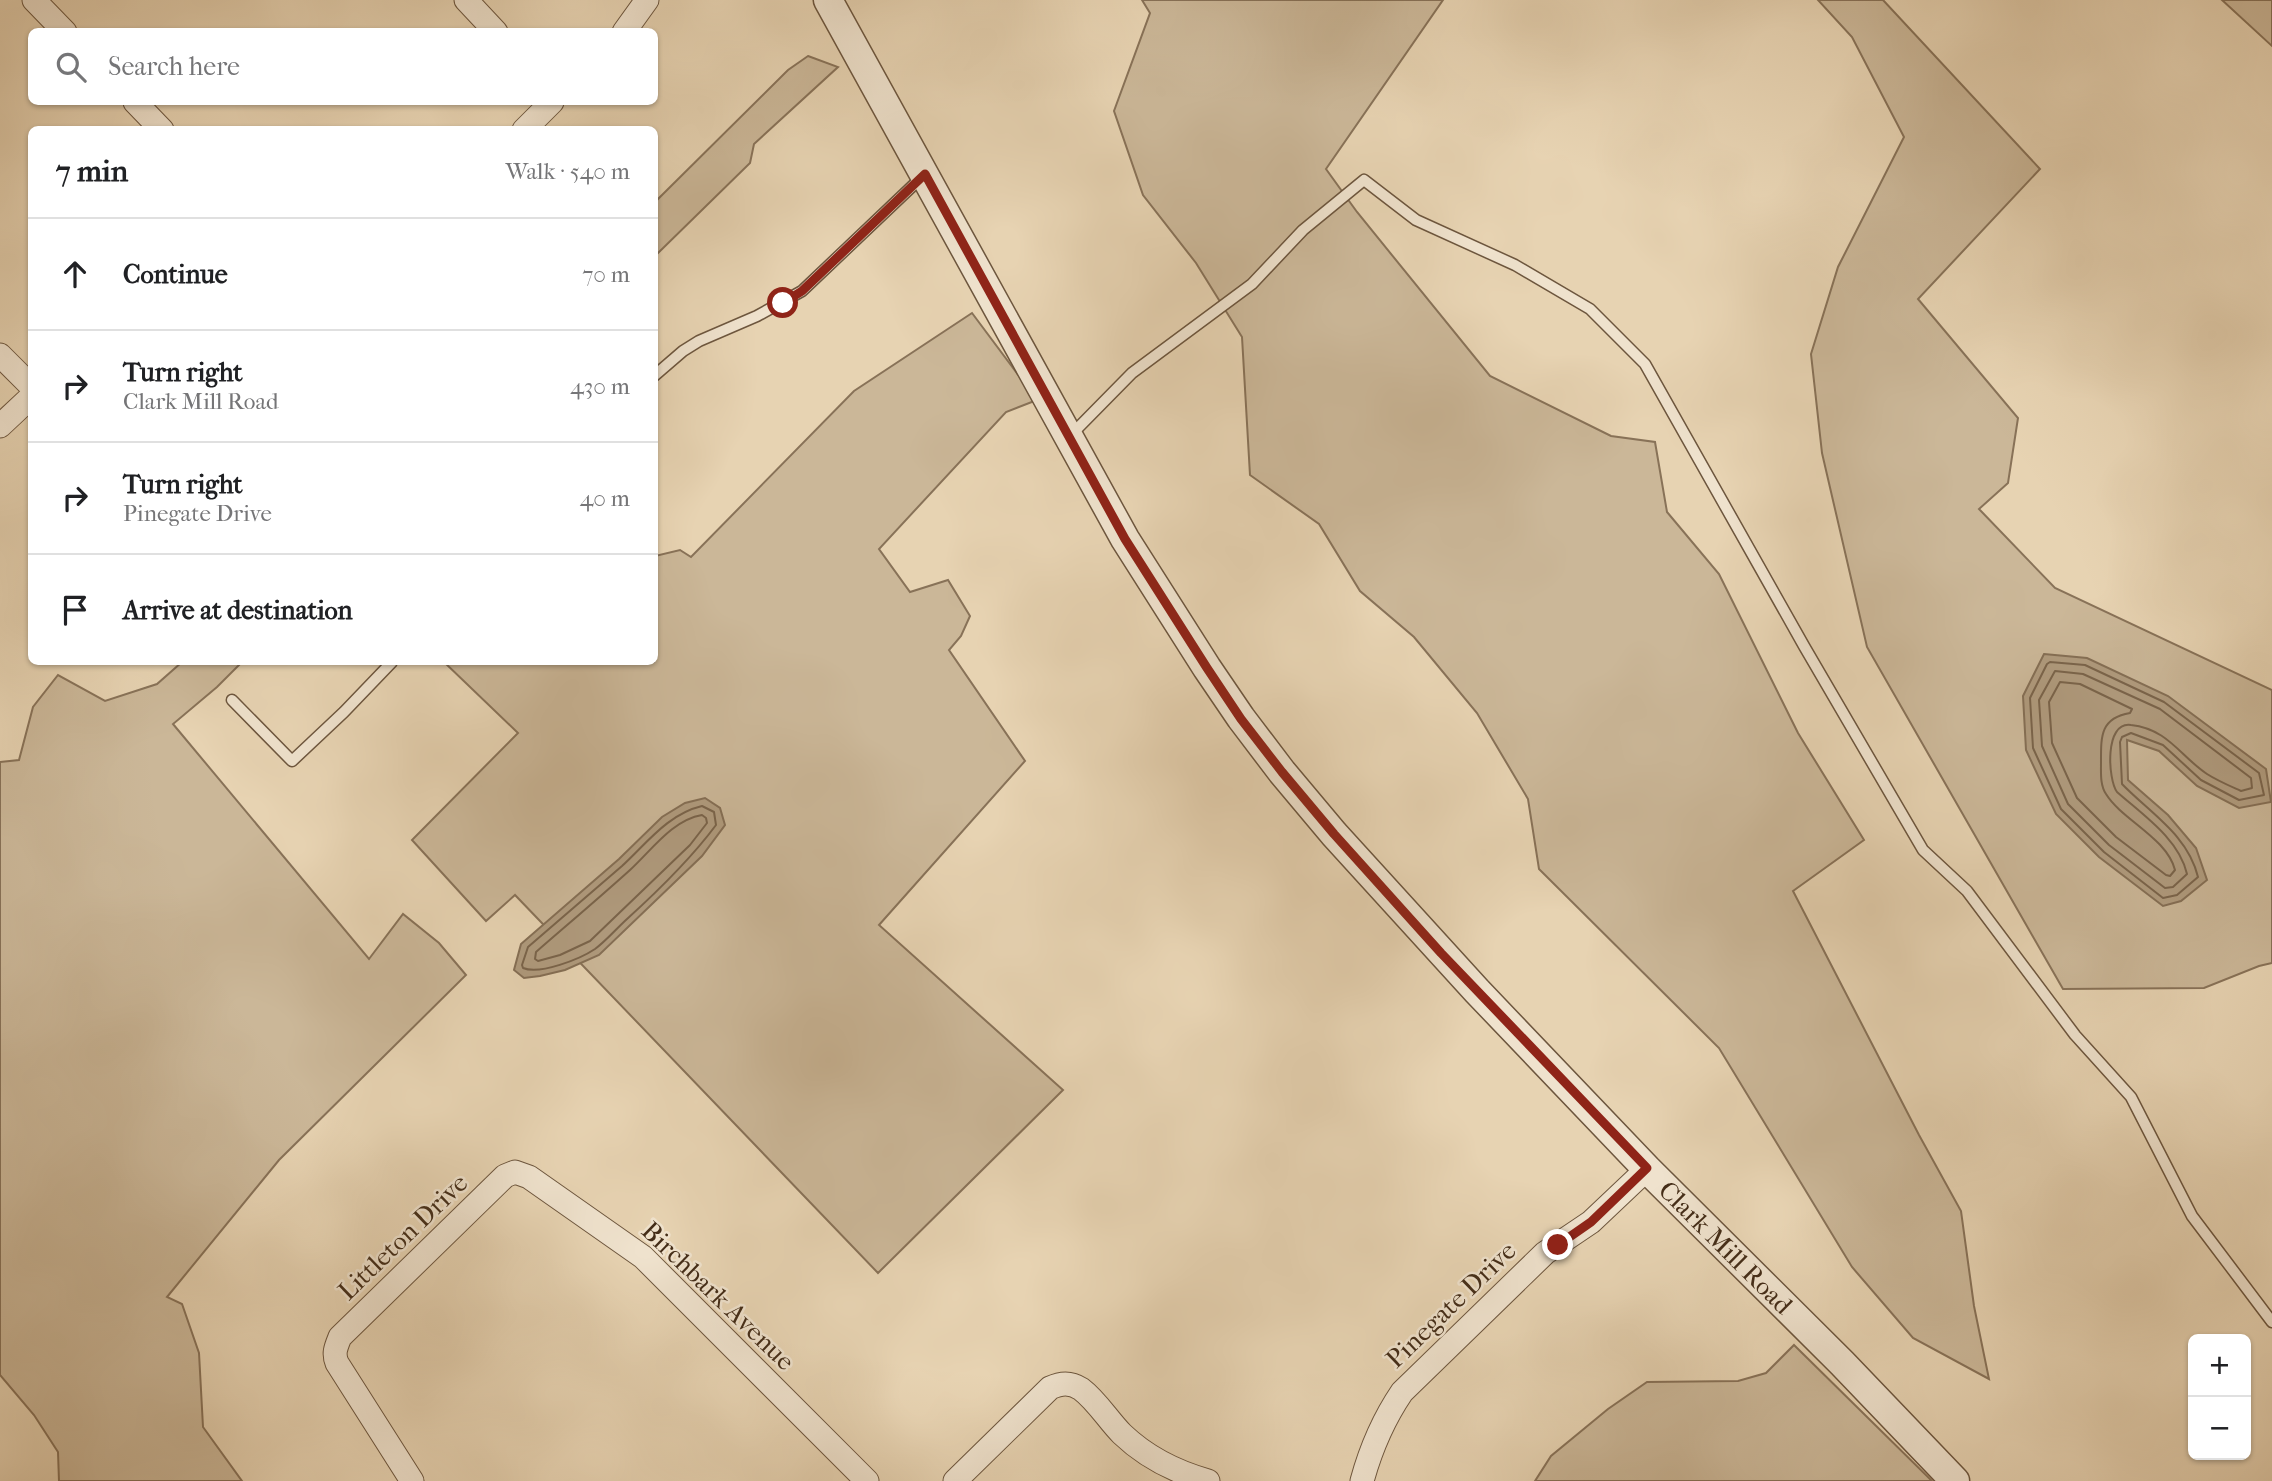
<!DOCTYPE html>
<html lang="en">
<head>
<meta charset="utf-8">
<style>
  body { margin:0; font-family:"IM FELL French Canon",serif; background:#f6f6f6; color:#202124 }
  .controls { position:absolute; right:21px; bottom:21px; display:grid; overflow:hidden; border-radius:10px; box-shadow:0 2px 5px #0004 }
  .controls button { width:63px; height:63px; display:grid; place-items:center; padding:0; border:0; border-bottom:2px solid #e0e0e0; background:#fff; color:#202124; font:35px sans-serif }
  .stop { position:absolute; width:21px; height:21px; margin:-16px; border:5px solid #8f2418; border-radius:50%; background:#fff }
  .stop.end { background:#8f2418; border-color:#fff; box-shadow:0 2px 7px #0008 }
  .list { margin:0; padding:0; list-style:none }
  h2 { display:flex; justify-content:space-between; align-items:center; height:91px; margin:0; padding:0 28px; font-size:30px }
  h2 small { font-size:23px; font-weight:400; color:#757577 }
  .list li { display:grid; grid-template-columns:46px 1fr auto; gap:21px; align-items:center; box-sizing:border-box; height:112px; padding:0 28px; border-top:2px solid #e0e0e0 }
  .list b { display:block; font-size:26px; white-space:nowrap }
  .list p { margin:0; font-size:23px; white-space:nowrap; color:#757577 }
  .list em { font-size:23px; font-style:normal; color:#757577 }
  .icon { flex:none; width:38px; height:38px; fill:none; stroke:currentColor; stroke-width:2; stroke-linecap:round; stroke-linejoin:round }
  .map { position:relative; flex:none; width:2272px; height:1481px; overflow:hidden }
  .search { position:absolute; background:#fff; box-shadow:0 2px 5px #0004; left:28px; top:28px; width:630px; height:77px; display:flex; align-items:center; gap:18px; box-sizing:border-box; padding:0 24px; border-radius:10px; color:#757577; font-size:26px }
  .panel { position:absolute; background:#fff; box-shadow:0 2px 5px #0004; left:28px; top:126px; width:630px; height:539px; border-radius:10px }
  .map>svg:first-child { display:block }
</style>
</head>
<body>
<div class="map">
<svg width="2272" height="1481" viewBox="0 0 2272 1481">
  <rect width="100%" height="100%" fill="#e7d3b2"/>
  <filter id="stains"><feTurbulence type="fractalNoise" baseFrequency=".00286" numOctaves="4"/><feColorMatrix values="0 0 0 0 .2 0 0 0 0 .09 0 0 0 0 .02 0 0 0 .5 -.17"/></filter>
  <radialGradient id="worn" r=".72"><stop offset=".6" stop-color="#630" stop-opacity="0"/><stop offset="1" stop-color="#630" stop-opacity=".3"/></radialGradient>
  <g fill="#cbb798" stroke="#887258" stroke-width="2">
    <path d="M1142 0H1443L1326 169 1357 212 1490 376 1611 436 1655 442 1667 512 1719 574 1798 733 1864 840 1793 891 1919 1135 1961 1211 1974 1306 1989 1379 1913 1338 1852 1267 1719 1048 1539 869 1528 799 1477 713 1414 637 1360 591 1319 524 1250 475 1242 337 1196 263 1143 195 1114 111 1150 13Z"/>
    <path d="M1818 0H1883L2040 169 1918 299 2018 418 2008 483 1979 509 2055 588 2272 690V963L2259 966 2204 988 2063 989 1867 647 1822 453 1811 354 1838 267 1904 137 1852 37Z"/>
    <path d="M2222 0H2272V46Z"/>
    <path d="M808 56 838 67 754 144 750 163 655 256V202L788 70Z"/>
    <path d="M972 313 1037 400 1006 412 879 549 910 592 948 580 970 616 961 636 949 650 1025 761 879 925 1063 1090 878 1273 515 895 486 921 412 840 518 733 444 662H654L655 556 680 550 691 557 854 391Z"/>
    <path d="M182 662H242L217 687 173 724 369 959 403 914 439 943 466 975 279 1160 167 1297 182 1304 199 1353 203 1427 242 1481H59L58 1452 34 1415 0 1375V762L19 760 33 707 58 675 105 701 157 684Z"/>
    <path d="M1794 1345 1932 1481H1535L1551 1456 1608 1409 1647 1382 1738 1381 1766 1373Z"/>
  </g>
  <g fill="#b09b7e" stroke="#856f55" stroke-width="2">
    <path d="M2044 654 2087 658 2168 696 2266 769 2271 802 2239 808 2197 786 2159 751 2127 740 2128 780 2168 815 2196 848 2207 880 2181 901 2163 906 2099 857 2056 814 2026 750 2023 696Z"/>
    <path d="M705 798 720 808 725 825 702 856 599 955 565 970 540 976 524 978 514 970 521 944 619 859 662 817 685 803Z"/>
  </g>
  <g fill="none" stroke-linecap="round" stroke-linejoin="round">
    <g stroke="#7a644b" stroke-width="2">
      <path d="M2050 662 2085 665 2164 702 2259 773 2264 795 2239 800 2201 780 2163 745 2131 733 2122 737 2120 742 2122 784C2150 813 2188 835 2198 877L2177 895 2163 898 2104 852 2061 809 2033 748 2030 698 2047 664Z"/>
      <path d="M2055 671 2083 674 2160 709 2251 778 2252 788 2241 791C2230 786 2218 781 2207 774 2180 756 2168 729 2131 725 2104 721 2108 780 2117 792 2143 815 2179 839 2187 874L2173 887 2165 888 2109 845 2068 804 2042 746 2039 700Z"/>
      <path d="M2060 682 2080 684 2132 709 2130 713C2100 718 2101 737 2101 762 2101 773 2100 785 2106 794 2122 820 2167 838 2175 870L2170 876 2166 875 2116 837 2077 798 2052 743 2049 702Z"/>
      <path d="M702 806 714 812 716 825C690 860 659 890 627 919 616 929 606 941 595 949 580 959 540 975 523 968L522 965 528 947C559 920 591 893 622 866 647 843 668 814 702 806Z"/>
      <path d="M702 815 706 818 707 823 690 845 590 941 560 955 538 961 535 959 536 952C567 925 599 898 630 870 651 851 672 820 702 815Z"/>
    </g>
    <defs>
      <g id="service">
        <path d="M654 376 683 351 699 341 757 316 802 291 923 176"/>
        <path d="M1070 436 1132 373 1252 284 1303 230 1364 180 1416 220 1515 265 1590 309 1645 364 1804 646 1923 850 1967 891 2075 1035 2131 1097 2192 1216 2272 1322"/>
        <path d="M232 700 292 761 344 712 392 662"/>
      </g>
      <g id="minor">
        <path d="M34 0 65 32"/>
        <path d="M466 0 496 32"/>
        <path d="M624 32 647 0"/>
        <path d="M135 102 162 130"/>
        <path d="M524 130 552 102"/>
        <path d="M0 355 32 387"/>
        <path d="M0 426 32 396"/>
        <path d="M412 1481 337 1363C333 1353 336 1347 340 1337L505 1176 515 1172 529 1177 643 1257 867 1481"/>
        <path d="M955 1481 1050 1388C1061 1383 1070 1382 1081 1389 1097 1401 1108 1420 1122 1434 1146 1457 1176 1472 1208 1481"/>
        <path d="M1362 1481C1371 1448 1383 1420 1402 1392L1545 1253 1591 1222 1647 1169"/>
      </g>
      <g id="tertiary">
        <path id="s1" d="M828 0 1125 539 1207 668 1241 718 1282 772 1334 834 1477 991 1647 1169 1842 1363 1955 1481"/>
      </g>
    </defs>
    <use href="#service" stroke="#6d563e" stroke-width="13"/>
    <use href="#minor" stroke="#6d563e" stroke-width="25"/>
    <use href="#tertiary" stroke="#6d563e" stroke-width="31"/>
    <use href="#service" stroke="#efe2cd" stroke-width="10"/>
    <use href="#minor" stroke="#efe2cd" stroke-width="23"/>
    <use href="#tertiary" stroke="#efe2cd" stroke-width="28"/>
  </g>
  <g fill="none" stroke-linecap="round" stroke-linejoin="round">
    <path stroke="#8f2418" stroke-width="9" d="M783 303 802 291 925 174 1125 539 1207 668 1241 719 1282 772 1334 834 1441 953 1647 1168 1591 1222 1558 1245"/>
  </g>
  <g text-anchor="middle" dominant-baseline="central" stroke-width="5" stroke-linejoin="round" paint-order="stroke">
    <g font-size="26" fill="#442d18" stroke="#efe2cd">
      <text transform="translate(403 1237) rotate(-44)">Littleton Drive</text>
      <text stroke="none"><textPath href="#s1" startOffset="1547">Clark Mill Road</textPath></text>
      <text transform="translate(718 1296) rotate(44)">Birchbark Avenue</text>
      <text transform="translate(1451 1305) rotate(-44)">Pinegate Drive</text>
    </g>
  </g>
  <rect width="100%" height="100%" filter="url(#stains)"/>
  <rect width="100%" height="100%" fill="url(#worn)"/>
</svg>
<div class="controls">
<button>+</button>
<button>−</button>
</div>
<div class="stop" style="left:783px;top:303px"></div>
<div class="stop end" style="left:1558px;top:1245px"></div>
<div class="search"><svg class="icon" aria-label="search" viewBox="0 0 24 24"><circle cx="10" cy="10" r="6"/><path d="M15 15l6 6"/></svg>Search here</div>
<section class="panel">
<h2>7 min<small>Walk · 540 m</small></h2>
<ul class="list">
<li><svg class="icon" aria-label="ahead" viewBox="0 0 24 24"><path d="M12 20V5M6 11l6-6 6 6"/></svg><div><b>Continue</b></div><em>70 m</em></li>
<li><svg class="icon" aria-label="right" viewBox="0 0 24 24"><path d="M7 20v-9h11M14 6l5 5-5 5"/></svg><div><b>Turn right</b><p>Clark Mill Road</p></div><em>430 m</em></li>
<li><svg class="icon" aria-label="right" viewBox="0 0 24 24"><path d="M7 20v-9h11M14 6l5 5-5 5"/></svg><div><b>Turn right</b><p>Pinegate Drive</p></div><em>40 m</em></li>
<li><svg class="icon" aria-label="arrive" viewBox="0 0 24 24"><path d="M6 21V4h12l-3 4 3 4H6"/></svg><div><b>Arrive at destination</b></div></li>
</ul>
</section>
</div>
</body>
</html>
